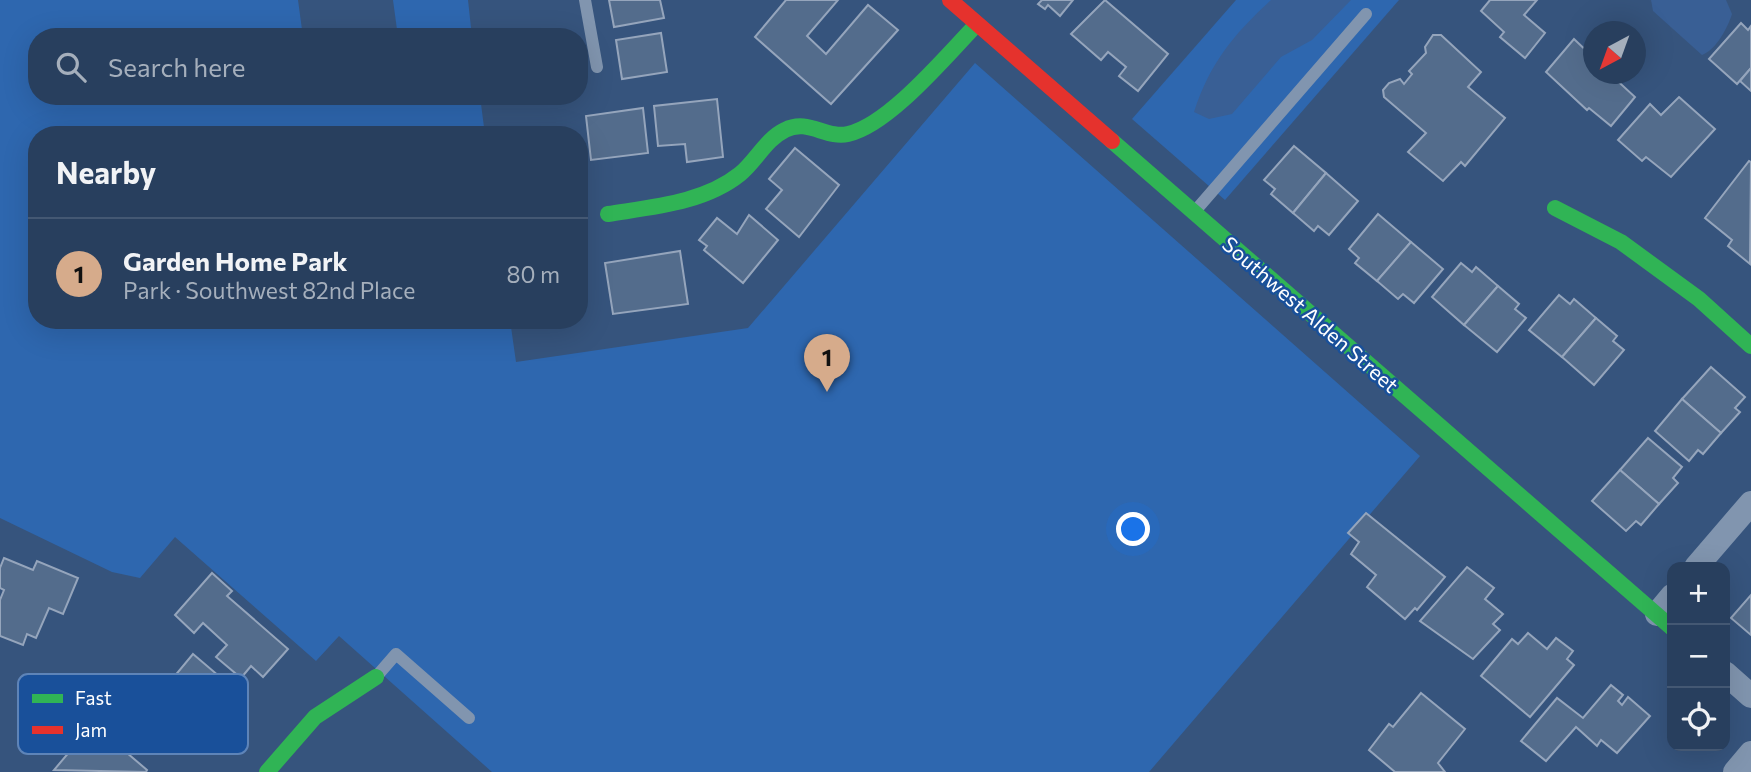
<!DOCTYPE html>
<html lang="en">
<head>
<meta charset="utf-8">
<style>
  body { margin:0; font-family:Commissioner,sans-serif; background:#304664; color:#f1f3f6 }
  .controls { position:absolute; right:21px; bottom:21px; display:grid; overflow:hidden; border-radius:14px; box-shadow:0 7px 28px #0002 }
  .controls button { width:63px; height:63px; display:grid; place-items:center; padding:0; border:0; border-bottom:2px solid #445873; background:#283f5e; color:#f1f3f6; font:35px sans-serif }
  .compass { position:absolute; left:1583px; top:21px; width:63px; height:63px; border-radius:50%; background:#283f5e; box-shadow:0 7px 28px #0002; rotate:221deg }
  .you { position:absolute; left:1134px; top:530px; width:24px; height:24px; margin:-18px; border:5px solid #fff; border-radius:50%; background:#1a73e8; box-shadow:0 0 0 10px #1a73e833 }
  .badge { display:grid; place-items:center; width:46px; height:46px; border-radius:50%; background:#d6ab8b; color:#111; font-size:23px; font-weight:700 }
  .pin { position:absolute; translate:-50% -58px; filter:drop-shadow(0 2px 4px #0008) }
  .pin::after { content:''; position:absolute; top:37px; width:24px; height:21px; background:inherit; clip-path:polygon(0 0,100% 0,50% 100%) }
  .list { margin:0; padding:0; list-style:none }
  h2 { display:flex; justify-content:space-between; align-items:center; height:91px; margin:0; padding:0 28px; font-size:30px }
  h2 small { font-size:23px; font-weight:400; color:#a5afbc }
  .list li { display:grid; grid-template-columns:46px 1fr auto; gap:21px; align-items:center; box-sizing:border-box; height:112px; padding:0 28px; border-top:2px solid #445873 }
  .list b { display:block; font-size:26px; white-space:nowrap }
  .list p { margin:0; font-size:23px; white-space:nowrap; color:#a5afbc }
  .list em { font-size:23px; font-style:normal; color:#a5afbc }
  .icon { flex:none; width:38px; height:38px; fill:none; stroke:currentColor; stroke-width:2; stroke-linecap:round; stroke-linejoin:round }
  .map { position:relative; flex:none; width:1751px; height:772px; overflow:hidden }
  .search { position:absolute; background:#283f5e; box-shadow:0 7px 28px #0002; left:28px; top:28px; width:560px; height:77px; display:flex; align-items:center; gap:18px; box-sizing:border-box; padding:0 24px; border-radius:28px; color:#a5afbc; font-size:26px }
  .panel { position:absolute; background:#283f5e; box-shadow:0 7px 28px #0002; left:28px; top:126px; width:560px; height:203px; border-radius:28px }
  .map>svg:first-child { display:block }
</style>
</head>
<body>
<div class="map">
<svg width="1751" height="772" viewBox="0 0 1751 772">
  <rect width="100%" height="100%" fill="#36547d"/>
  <g fill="#2e67af">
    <path d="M0 0H298L303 37H37V96H480L485 135H37V320H510L516 362 748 328 975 63 1420 456 1149 772H492L339 636 316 661 175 537 140 578 112 572 0 518Z"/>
    <path d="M393 0H468L472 37H398Z"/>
    <path d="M1236 0H1399L1225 200 1132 119Z"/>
  </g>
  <g fill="#395f95">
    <path d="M1271 0H1351L1312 40 1281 57 1232 114 1209 119 1194 112C1210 63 1233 35 1271 0Z"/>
    <path d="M1651 0H1726L1732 14C1728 27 1716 50 1702 55L1653 11Z"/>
  </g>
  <g fill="#536c8c" stroke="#95a5bc" stroke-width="2">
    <path d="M609 0H660L664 18 614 27Z"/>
    <path d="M786 0H838L807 36 826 54 868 5 898 30 831 104 755 37Z"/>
    <path d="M1042 0H1073L1060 16 1048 5 1045 9 1038 4Z"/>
    <path d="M1105 0 1168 54 1138 91 1119 76 1126 67 1108 52 1101 60 1071 34Z"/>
    <path d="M1490 0H1537L1524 15 1545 33 1525 58 1500 37 1504 32 1481 11Z"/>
    <path d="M1741 23 1748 30 1751 26V68L1737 84 1709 59Z"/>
    <path d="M661 33 667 72 622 79 616 40Z"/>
    <path d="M1433 35H1441L1481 72 1468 87 1505 118 1465 166 1461 162 1443 181 1408 152 1426 133 1384 97 1383 90 1389 83 1400 79 1404 84 1412 74 1409 71 1426 53 1425 47Z"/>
    <path d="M1574 39 1594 58V74H1610L1635 97 1611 126 1589 108 1587 110 1546 72Z"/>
    <path d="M1751 68V91L1740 81Z"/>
    <path d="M1679 97 1715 129 1671 177 1646 157 1642 161 1618 140 1650 104 1661 115Z"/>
    <path d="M717 99 723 157 687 162 685 144 658 146 654 106Z"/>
    <path d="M643 108 648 153 591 160 586 116Z"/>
    <path d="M1294 146 1326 173 1293 213 1271 194 1275 189 1264 180Z"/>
    <path d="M795 148 839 185 799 237 766 209 782 190 769 179Z"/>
    <path d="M1749 161 1751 162 1750 264 1728 246 1732 240 1705 218Z"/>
    <path d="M1326 173 1358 201 1329 235 1318 226 1314 231 1293 213Z"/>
    <path d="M1378 214 1411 242 1377 281 1355 263 1359 258 1349 249Z"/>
    <path d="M749 215 778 240 743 283 704 250 707 246 699 240 717 218 737 234Z"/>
    <path d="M1411 242 1443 269 1414 303 1403 294 1398 299 1377 281Z"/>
    <path d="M680 251 688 304 613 314 605 263Z"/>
    <path d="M1461 263 1472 272 1476 267 1498 286 1464 325 1432 297Z"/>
    <path d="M1498 286 1519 304 1515 309 1526 318 1497 352 1464 325Z"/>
    <path d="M1559 295 1570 304 1574 299 1596 318 1562 357 1529 330Z"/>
    <path d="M1596 318 1617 336 1613 341 1624 350 1594 385 1562 357Z"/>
    <path d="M1711 367 1745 397 1735 408 1740 412 1721 433 1682 399Z"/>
    <path d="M1682 399 1721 433 1703 454 1698 450 1689 461 1655 431Z"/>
    <path d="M1648 438 1682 467 1673 478 1678 483 1659 504 1620 470Z"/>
    <path d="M1620 470 1659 504 1641 525 1636 521 1626 531 1592 501Z"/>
    <path d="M1366 513 1445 577 1417 610 1415 608 1405 619 1367 587 1376 575 1351 554 1359 542 1348 533Z"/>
    <path d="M4 558 33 570 37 561 78 578 63 614 49 608 36 638 27 634 23 645 0 636V600L4 590 0 588V568Z"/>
    <path d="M1467 567 1494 588 1485 599 1503 614 1493 624 1500 630 1473 659 1420 621Z"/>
    <path d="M212 573 232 591 227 596 288 649 263 677 251 666 241 678 216 657 227 645 203 623 194 633 175 615Z"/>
    <path d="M1751 595V635L1731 618Z"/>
    <path d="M1528 633 1547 649 1556 638 1573 651 1567 659 1574 665 1530 717 1481 676 1512 639 1518 644Z"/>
    <path d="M193 654 233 688 214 710 223 717 194 752 170 732 188 711 163 690Z"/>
    <path d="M1611 685 1623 695 1618 701 1622 705 1628 697 1650 716 1617 753 1601 740 1597 746 1576 727 1546 761 1521 741 1557 698 1583 718Z"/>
    <path d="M1421 693 1465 729 1438 763 1445 772H1395L1369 750 1389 724 1393 727Z"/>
    <path d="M93 724 147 770 146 772 54 770Z"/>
  </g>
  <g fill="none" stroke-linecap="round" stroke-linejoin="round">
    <g stroke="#8195af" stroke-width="12">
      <path d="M585 0 597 67"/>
      <path d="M1196 210 1366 14"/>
      <path d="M376 677 396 654 469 718"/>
    </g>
    <g stroke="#8195af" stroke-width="24">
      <path d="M1696 567 1751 503"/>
      <path d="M1657 614 1672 596"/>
      <path d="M1725 673 1751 696"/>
      <path d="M1735 772 1751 753"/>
    </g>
    <g stroke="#30b455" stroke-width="16">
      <path d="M1112 141 1672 628"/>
      <path d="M1555 208 1621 242 1699 299 1751 346"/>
      <path d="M608 214C652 207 704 203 740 174 756 161 766 139 785 130 808 118 826 139 848 134 889 125 947 55 977 24"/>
      <path d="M267 772 315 717 376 677"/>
    </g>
    <path stroke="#e5322d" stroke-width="16" d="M950 0 1112 141"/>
  </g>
  <g text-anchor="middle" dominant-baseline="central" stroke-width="5" stroke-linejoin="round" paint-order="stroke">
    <g font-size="21" fill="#fff" stroke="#19509a">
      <text transform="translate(1311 314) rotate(41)">Southwest Alden Street</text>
    </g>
  </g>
  <rect x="18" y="674" width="230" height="80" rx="10" fill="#19509a" stroke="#5e84b8" stroke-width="2"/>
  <rect x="32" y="694" width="31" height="9" fill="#30b455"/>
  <rect x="32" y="726" width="31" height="8" fill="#e5322d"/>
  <g font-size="19" fill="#fff">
    <text x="75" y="705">Fast</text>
    <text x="75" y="737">Jam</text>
  </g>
</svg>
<div class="controls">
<button>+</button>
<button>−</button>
<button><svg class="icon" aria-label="locate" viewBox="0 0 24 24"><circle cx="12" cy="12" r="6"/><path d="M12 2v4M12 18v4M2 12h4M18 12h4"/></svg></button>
</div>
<svg class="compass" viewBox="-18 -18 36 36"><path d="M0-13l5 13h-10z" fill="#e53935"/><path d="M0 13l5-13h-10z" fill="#a5afbc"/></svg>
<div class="you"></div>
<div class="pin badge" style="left:827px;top:392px">1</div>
<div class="search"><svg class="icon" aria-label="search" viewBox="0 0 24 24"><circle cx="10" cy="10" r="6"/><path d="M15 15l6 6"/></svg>Search here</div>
<section class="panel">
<h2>Nearby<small></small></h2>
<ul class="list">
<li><span class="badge">1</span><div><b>Garden Home Park</b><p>Park · Southwest 82nd Place</p></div><em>80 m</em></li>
</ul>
</section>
</div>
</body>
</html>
